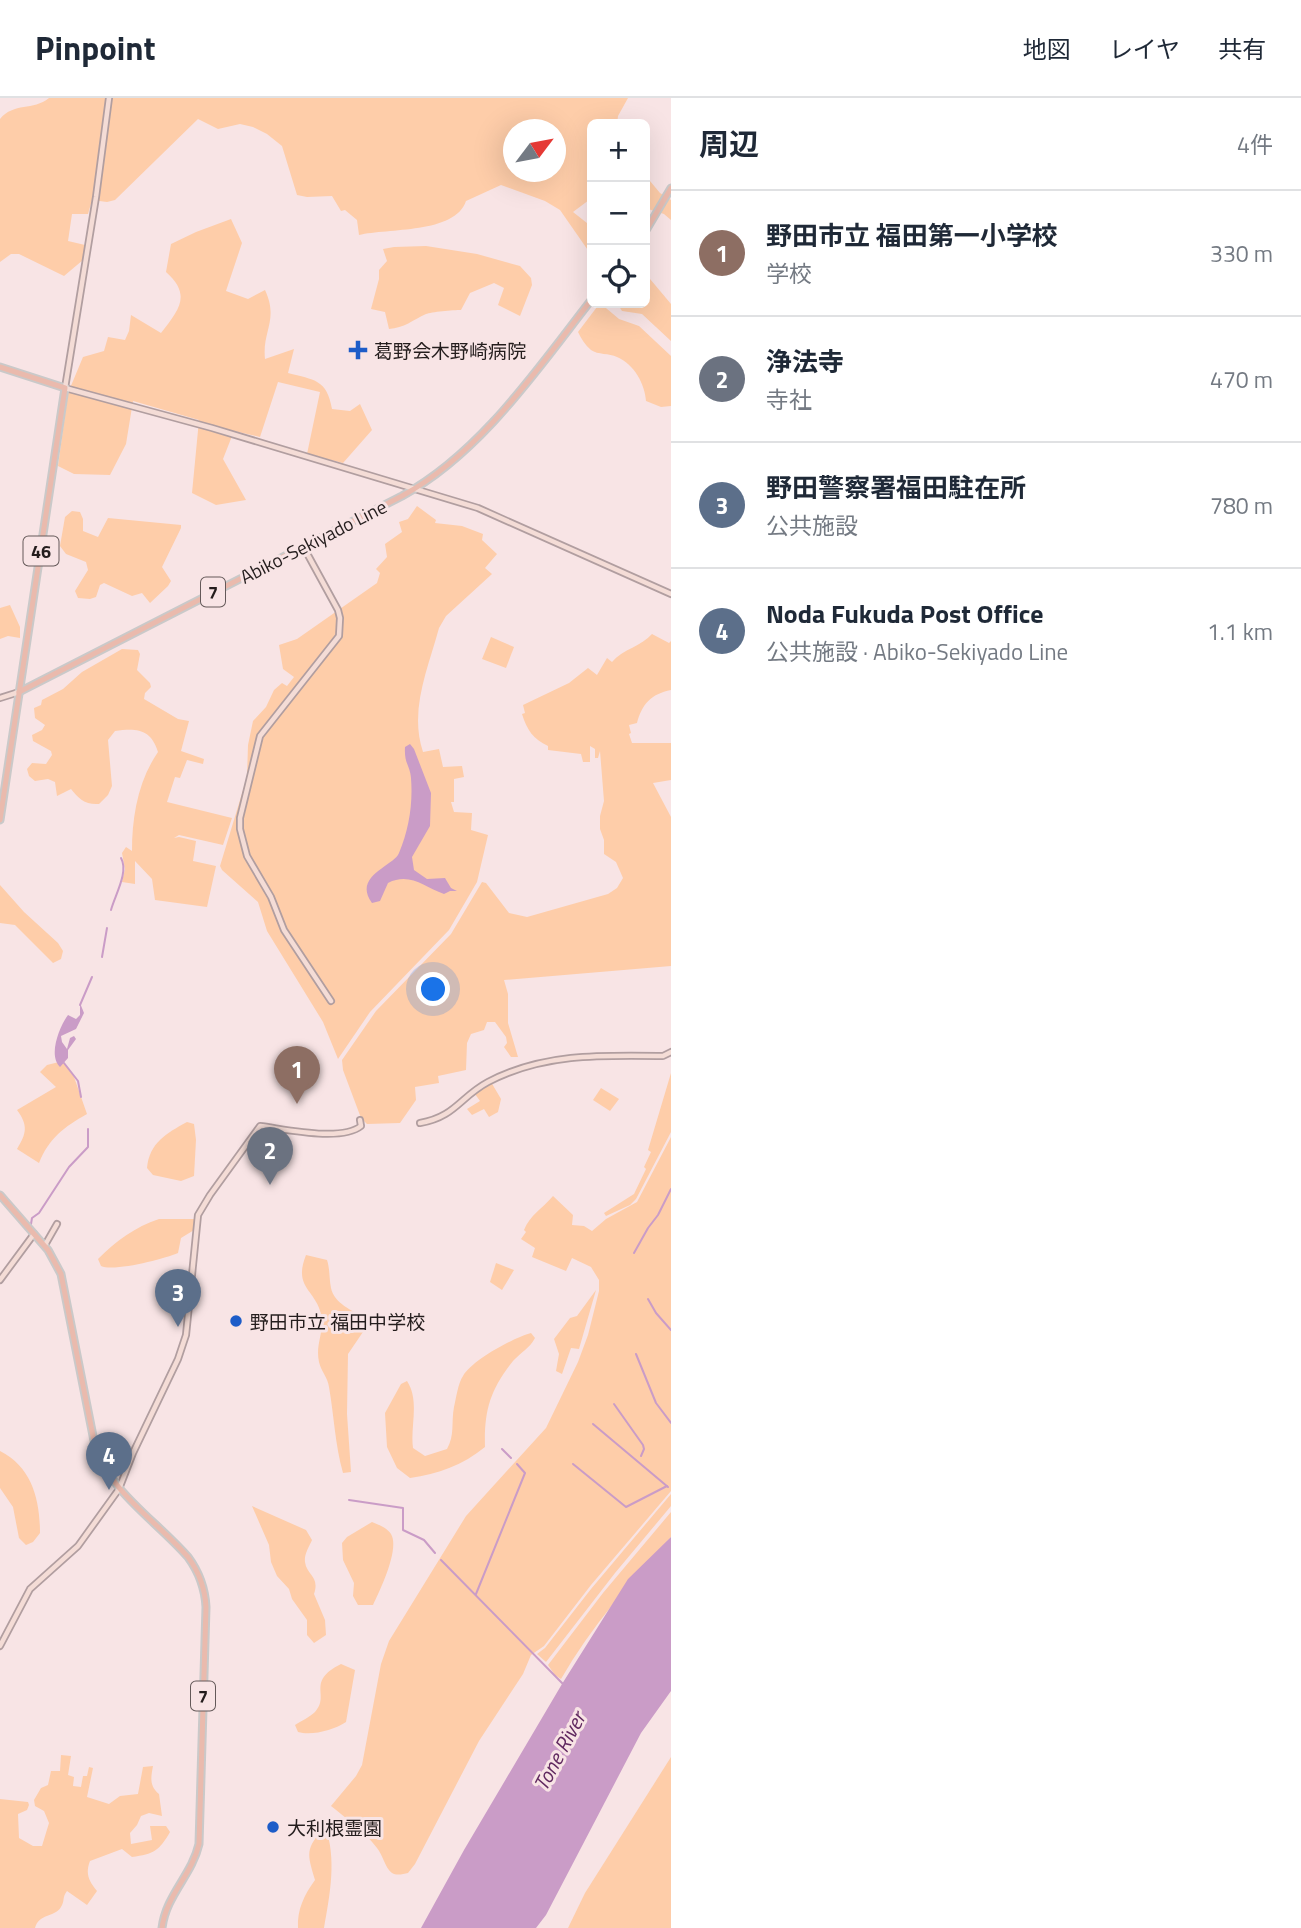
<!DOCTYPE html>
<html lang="ja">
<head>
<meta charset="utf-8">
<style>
  body { margin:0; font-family:"Titillium Web","Noto Sans JP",sans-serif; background:#f2f2f3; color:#1f2937 }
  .controls { position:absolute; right:21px; top:21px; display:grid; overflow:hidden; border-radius:10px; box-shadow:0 7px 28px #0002 }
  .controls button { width:63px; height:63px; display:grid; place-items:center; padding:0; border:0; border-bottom:2px solid #e0e1e3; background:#fff; color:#1f2937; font:35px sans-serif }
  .compass { position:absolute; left:503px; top:21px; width:63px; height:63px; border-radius:50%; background:#fff; box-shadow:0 7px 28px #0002; rotate:58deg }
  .you { position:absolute; left:434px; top:892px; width:24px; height:24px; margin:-18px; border:5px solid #fff; border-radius:50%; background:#1a73e8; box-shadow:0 0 0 10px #1a73e833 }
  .badge { display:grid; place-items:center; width:46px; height:46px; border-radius:50%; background:#7c3aed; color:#fff; font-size:23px; font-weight:700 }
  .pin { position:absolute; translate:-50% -58px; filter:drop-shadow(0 2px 4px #0008) }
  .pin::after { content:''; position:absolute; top:37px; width:24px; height:21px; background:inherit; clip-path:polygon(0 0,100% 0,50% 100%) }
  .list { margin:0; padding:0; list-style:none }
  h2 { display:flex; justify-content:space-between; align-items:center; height:91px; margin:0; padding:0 28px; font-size:30px }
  h2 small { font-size:23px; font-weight:400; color:#747a83 }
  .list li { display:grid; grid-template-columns:46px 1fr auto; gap:21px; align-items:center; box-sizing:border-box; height:126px; padding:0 28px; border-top:2px solid #e0e1e3 }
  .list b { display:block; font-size:26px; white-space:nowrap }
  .list p { margin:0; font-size:23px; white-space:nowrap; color:#747a83 }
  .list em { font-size:23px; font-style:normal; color:#747a83 }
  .icon { flex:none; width:38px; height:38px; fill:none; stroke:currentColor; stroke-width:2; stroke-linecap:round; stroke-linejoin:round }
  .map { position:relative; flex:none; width:671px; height:1830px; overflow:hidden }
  header { display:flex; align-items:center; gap:42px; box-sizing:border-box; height:98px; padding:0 35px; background:#fff; border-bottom:2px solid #e0e1e3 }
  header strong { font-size:33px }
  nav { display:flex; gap:38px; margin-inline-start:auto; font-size:24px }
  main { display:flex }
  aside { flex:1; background:#fff }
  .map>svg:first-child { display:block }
</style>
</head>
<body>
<header>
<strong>Pinpoint</strong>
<nav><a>地図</a><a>レイヤ</a><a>共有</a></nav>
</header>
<main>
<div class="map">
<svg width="671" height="1830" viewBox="0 0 671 1830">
  <rect width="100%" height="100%" fill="#f8e4e5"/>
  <g fill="#fecda9" fill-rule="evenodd">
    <path d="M49 0H628L618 18 617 26H592V97L589 102 573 114 592 129V158L560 112 545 103 501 87 466 103C455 136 388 130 359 137L357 122 345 112 341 113 332 98 307 99 297 97 282 48 267 36 253 29 240 26 218 31 198 21 115 102 107 104 92 102 88 116H72L68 143 85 147 83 162 64 178 19 156H11L0 164V21C14 4 33 13 49 0ZM514 32H556V74H514Z"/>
    <path d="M645 77 660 95 671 102V122L664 116 645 110Z"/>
    <path d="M231 121 242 145 226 193 248 201 265 192C279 222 262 233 265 261L294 251 288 275C314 282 327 281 332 311L350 313 360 306 372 332 343 365 307 356 320 294 278 284 260 339 234 333 223 361 246 402 216 407 192 395 199 322 133 303 126 346 110 377 74 376 58 368 68 295 83 259 104 253 108 239 125 242 129 233 131 217 161 235C179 212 192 197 166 174L171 146 196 134Z"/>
    <path d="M426 148 477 156 520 168 531 180 532 187 520 218 498 207 504 190 494 185 470 195 461 212C453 212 431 214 426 216 413 222 404 230 389 231L385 214 371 211 379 181V172L387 163 383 151 394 149Z"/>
    <path d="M645 175 671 206V243L642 216 622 213 617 205H645Z"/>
    <path d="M600 205 619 221 639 228 671 258V308L661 309 646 303C645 286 634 266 617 259 609 255 598 257 591 252 585 247 581 240 578 234Z"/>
    <path d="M417 408 436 422 435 425 462 428 483 436 482 442 497 456 485 470 492 476 446 518 439 530C428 571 409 612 423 654L439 651 443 669 462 668 464 679 454 681V704H451L454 714 472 715 471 732 488 737 477 784 449 832 370 914 338 961 323 924 267 833 258 804 222 772 220 768 247 679 248 647 253 623 266 609 274 592 282 585 287 588 294 579 283 571 279 547 297 541 377 485 380 475 376 471 387 459 385 446 402 434 399 424 408 421Z"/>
    <path d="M72 413 80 414 83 421V433L98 439 108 420 181 427V430L162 469 171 483 168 488 150 505 142 495 132 498 104 485 100 487 96 499 90 501 78 500 75 493 88 472 86 464 66 456 60 448 65 419Z"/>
    <path d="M10 507 20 529V540L8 538 0 541V510Z"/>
    <path d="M652 536 669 545 671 543V592C651 596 642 606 637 625L629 627 631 635 629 636 632 645H671V682L653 685 671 719V868L504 882 508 896V925L518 959H511L504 949 507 945 506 939 495 924H487L484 932 471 936 467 945 466 972 438 978 439 985 415 989 416 1002 400 1025 367 1026 361 1020 343 972 342 962 376 913 451 836 482 784 486 785 509 815 527 819 608 796 617 790 623 780 616 764 604 756V742L600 731V718L604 703 600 653 598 660H595V651L590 648V664H583L581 656 548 652V648C533 641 527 632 522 616L525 615 523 607 569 585 588 570 597 577 607 560 612 564C623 551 642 548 652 536Z"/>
    <path d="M491 539 514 549 506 570 482 561Z"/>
    <path d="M122 551 138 552 140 556 137 572 150 585 151 589 145 595 144 601 178 621 189 623 181 653 204 661 203 666 187 662 180 680 175 679 167 704 232 720 223 747 179 737 174 740 179 739 196 743 193 763 216 768 207 809 155 802 152 781 135 763V786L122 784 125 771 122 755 126 749 132 753C132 719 138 683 158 654 151 631 137 630 115 633L108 642 112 688 108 697 99 706C85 707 79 701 71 691L57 698 55 684 48 681 35 683 29 678 27 671 32 665 46 666 52 657 51 653 33 643 32 637 42 632 45 627 35 620 34 610 41 607 42 602 63 591 82 574Z"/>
    <path d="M0 787 24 814 58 845 63 853 61 861 53 865 15 827 0 825Z"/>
    <path d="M63 963 74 979 87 1016C64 1029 49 1040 39 1065L17 1051C27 1035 28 1027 17 1012L56 989 40 974 47 967Z"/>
    <path d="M671 975V1034L636 1101 630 1107 606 1118 604 1115 634 1096 646 1071 644 1069 651 1054 648 1052Z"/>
    <path d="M491 984 501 1001 498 1014 489 1019 484 1011 472 1017 467 1011 480 1003 475 996Z"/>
    <path d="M601 990 619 1001 610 1013 593 1002Z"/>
    <path d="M187 1024 194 1026 196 1042 194 1078 181 1083 153 1077 147 1070C149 1045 167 1035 187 1024Z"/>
    <path d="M671 1039V1393L591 1487 544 1548 531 1557 523 1576 479 1643 415 1766 408 1775C403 1776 397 1778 392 1775 385 1770 383 1757 377 1750 364 1733 347 1721 331 1708L356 1678 362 1667 381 1566 389 1543 466 1418 546 1330 578 1264 588 1237 599 1193V1182L591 1169 572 1160 566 1173 532 1159 535 1150 521 1141 526 1134 524 1132C530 1117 542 1111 553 1098L573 1117 572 1127 584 1128 592 1133 606 1121 637 1104Z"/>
    <path d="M159 1121H197L199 1129 181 1140 178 1155C164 1161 114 1174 101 1168L98 1161C116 1143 135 1129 159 1121Z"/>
    <path d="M306 1157 327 1162C330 1171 329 1180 331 1190 334 1205 352 1213 365 1219L367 1228 348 1256 347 1316 351 1374 343 1375C335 1346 334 1318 329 1289 328 1280 321 1273 319 1264 315 1246 325 1233 321 1216 315 1191 293 1190 306 1157Z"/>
    <path d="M496 1165 514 1172 502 1192 490 1184Z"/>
    <path d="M596 1192 579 1251 571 1250 562 1276 556 1273 559 1256 554 1241 570 1220 577 1218Z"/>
    <path d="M531 1235 535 1240C530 1250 520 1255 513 1263 490 1292 484 1313 485 1349 463 1367 438 1376 410 1380L397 1370 387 1349 385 1315 401 1286 407 1283C420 1303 410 1328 413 1350L425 1358 447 1351C455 1337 451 1325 454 1309 456 1301 458 1285 463 1278 472 1262 513 1240 531 1235Z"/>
    <path d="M0 1353C32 1369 40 1402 40 1435L33 1444 26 1447 19 1440 13 1409 0 1390Z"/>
    <path d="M671 1396V1408L615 1475 546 1564 537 1556 545 1550 591 1491Z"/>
    <path d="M252 1408 306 1432 312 1442C309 1449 304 1456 305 1464 307 1478 320 1478 314 1496L325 1522 326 1537 314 1545 307 1537V1522L292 1501 289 1491 277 1478 271 1464 269 1447Z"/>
    <path d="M671 1414V1439C631 1483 591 1529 561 1581L555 1577 548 1567 603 1495Z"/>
    <path d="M372 1424C379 1427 386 1429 391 1436 400 1451 380 1492 373 1507H358L353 1498 354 1485 343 1462 342 1445 347 1439Z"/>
    <path d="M341 1566 355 1572 346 1624C334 1632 312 1638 298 1634L295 1627C301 1623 310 1619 315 1614 331 1597 305 1584 341 1566Z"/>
    <path d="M61 1657 71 1658 68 1677 74 1679 73 1688 81 1689 83 1678H87L89 1669 93 1670 87 1699 109 1706 120 1698 138 1696 143 1669 153 1668C151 1679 149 1688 159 1696L162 1718 149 1715 141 1718 137 1727 130 1735 131 1746 152 1742 150 1728H166L170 1734C159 1753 154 1756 132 1759L122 1751 90 1763C85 1776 89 1783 97 1793L87 1807 67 1793C62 1799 65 1803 61 1809 54 1820 39 1815 35 1830H0V1701L28 1704 29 1707 27 1712 18 1716 19 1740 33 1748H42L49 1725 44 1713 35 1708 34 1702 41 1690 48 1687 51 1673H60Z"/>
    <path d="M671 1659V1830H568L585 1795Z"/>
    <path d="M325 1728C337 1761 330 1796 324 1830H298C297 1812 304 1797 315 1782 307 1754 305 1752 325 1728Z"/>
  </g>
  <g fill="#ca9cc7">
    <path d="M410 646 414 651 431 695 430 728 412 759 414 772 427 781 445 780 451 790 457 793H450L444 796C424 789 410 774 388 785L380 803 372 805C352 778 394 768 399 755 409 731 413 706 411 680 410 667 404 666 405 649Z"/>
    <path d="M80 905 84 915 76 931 61 938 62 944 67 951 70 940 74 938 76 941 68 952V960L60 969C48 958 59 929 68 917L76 921 80 917Z"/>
    <path d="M671 1439V1593L641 1635 546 1817 536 1830H421L464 1752 562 1586 628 1481Z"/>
  </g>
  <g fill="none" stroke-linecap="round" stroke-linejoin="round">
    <g stroke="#ca9cc7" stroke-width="2">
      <path d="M111 812C115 797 129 774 121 760"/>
      <path d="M102 859 107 830"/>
      <path d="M80 907 92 879"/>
      <path d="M64 965 78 983 81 999"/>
      <path d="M31 1126 32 1120 39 1115 69 1069 88 1049V1031"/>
      <path d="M634 1155 648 1130 658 1117 671 1091"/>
      <path d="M648 1201 656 1215 671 1232"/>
      <path d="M636 1256 656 1305 671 1325"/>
      <path d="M614 1306 643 1347 644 1351 641 1358"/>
      <path d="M593 1326 668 1389"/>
      <path d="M502 1351 511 1360"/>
      <path d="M573 1366 626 1409 667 1388"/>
      <path d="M349 1402 403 1410V1432L424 1442 435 1455"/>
      <path d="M441 1462 563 1586"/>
      <path d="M476 1496 525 1375 517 1366"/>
    </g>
    <defs>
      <g id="secondary">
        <path d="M109 0 96 99 65 290 212 330 478 410 671 496"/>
        <path d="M303 448 338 512 340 520 339 538 260 638 240 720V731L247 758 271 799 284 832 331 903"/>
        <path d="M0 600 19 594"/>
        <path d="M420 1025C455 1019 460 999 488 984 543 955 603 957 663 958L671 954"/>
        <path d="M45 1147 57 1126"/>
        <path d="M0 1182 34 1136"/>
        <path d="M0 1548 30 1491 78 1448 119 1391 133 1355 178 1261 186 1237 198 1117 210 1097 260 1028C285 1031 341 1044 361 1028L360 1022"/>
      </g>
      <g id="primary">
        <path d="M645 134 671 90"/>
        <path d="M0 269 65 290 0 722"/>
        <path d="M19 594 402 398C481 355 538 270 592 201"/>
        <path d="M0 1097 48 1152 61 1176 94 1343C107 1393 155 1421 188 1459 199 1474 205 1490 206 1509L199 1746C192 1777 166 1797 162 1830"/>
      </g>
    </defs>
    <use href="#secondary" stroke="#b19ea0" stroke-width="8"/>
    <use href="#primary" stroke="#cac9c9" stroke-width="9"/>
    <use href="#secondary" stroke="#f4dcd6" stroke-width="4.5"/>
    <use href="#primary" stroke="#eabaad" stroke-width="5"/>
  </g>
  <g fill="#1d5cc8" stroke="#f8e4e5" stroke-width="2.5">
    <path d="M354.5 241.5h7v7h7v7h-7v7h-7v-7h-7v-7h7z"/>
    <circle cx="236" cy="1223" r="7"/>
    <circle cx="273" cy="1729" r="7"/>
  </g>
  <g text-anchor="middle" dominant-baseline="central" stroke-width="6" stroke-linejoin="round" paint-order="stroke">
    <g fill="#f8e4e5" stroke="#645959" stroke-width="2">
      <rect x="23.5" y="438.5" width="35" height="29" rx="5"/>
      <rect x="201" y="479.5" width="24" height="29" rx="5"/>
      <rect x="191" y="1583.5" width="24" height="29" rx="5"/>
    </g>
    <g font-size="18" font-weight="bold" fill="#241d1d">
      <text x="41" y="453">46</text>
      <text x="213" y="494">7</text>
      <text x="203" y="1598">7</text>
    </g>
    <g font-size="19" fill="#241d1d" stroke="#f8e4e5" text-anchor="start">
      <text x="374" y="252">葛野会木野崎病院</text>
      <text x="250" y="1223">野田市立 福田中学校</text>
      <text x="287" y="1729">大利根霊園</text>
    </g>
    <g font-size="19" fill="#241d1d" stroke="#f8e4e5">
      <text transform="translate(313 443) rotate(-27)">Abiko-Sekiyado Line</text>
    </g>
    <g font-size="21" font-style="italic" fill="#612960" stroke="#f8e4e5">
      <text transform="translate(559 1653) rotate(-62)">Tone River</text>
    </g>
  </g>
</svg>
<div class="controls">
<button>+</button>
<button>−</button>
<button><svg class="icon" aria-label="locate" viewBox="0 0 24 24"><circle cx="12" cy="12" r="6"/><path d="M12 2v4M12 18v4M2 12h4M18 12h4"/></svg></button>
</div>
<svg class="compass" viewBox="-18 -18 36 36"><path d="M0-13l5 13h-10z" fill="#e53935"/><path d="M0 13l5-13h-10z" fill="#747a83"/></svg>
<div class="you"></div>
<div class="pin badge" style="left:297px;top:1006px;background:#8d6e63">1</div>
<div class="pin badge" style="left:270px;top:1087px;background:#6b7280">2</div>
<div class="pin badge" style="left:178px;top:1229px;background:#5c6f8a">3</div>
<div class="pin badge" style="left:109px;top:1392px;background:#5c6f8a">4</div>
</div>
<aside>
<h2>周辺<small>4件</small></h2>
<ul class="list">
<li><span class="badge" style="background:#8d6e63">1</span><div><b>野田市立 福田第一小学校</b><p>学校</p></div><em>330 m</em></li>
<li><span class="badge" style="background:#6b7280">2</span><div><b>浄法寺</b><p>寺社</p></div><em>470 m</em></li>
<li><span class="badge" style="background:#5c6f8a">3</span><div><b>野田警察署福田駐在所</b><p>公共施設</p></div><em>780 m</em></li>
<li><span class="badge" style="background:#5c6f8a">4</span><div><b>Noda Fukuda Post Office</b><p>公共施設 · Abiko-Sekiyado Line</p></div><em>1.1 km</em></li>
</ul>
</aside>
</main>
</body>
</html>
